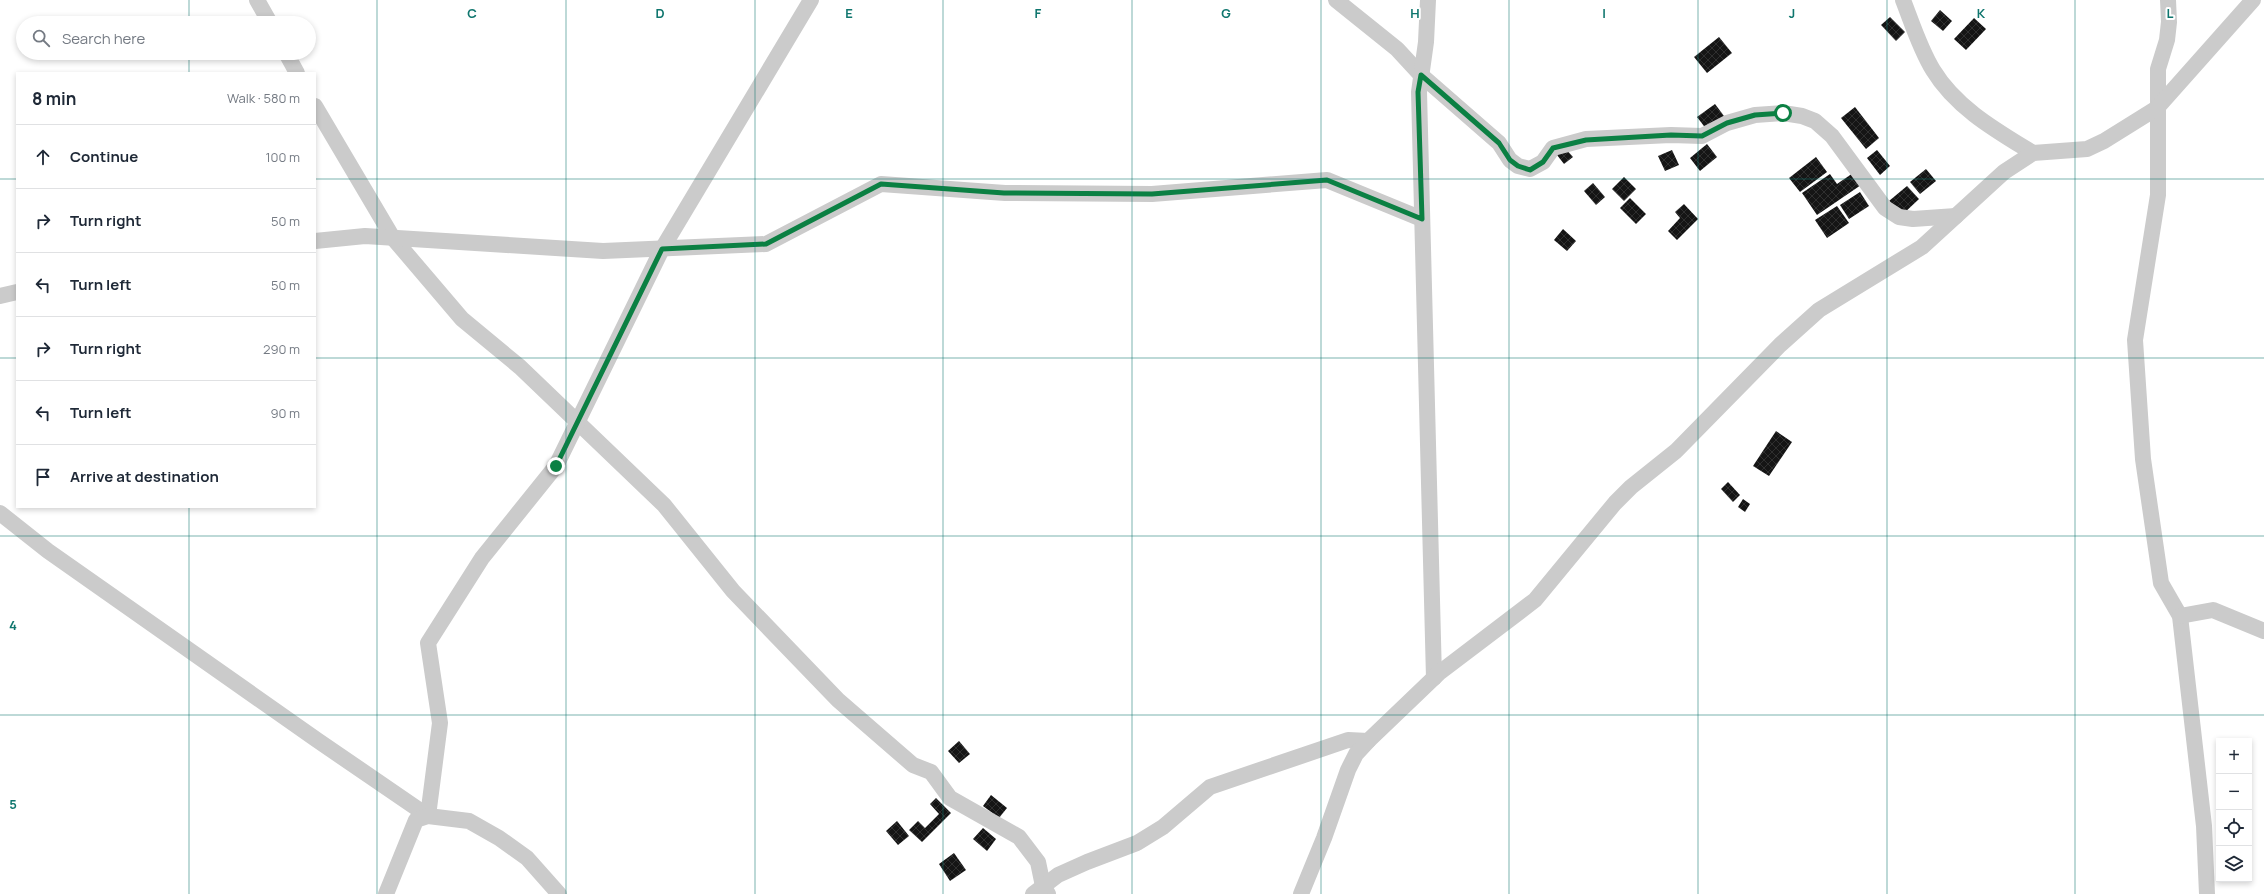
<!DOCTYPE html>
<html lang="en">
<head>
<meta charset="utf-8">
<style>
  body { margin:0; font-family:Manrope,sans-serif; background:#f6f6f7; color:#1f2937 }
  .controls { position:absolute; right:12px; bottom:12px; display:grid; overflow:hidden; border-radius:0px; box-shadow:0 2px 6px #0003 }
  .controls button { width:36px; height:36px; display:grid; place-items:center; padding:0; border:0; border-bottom:1px solid #e0e1e3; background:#fff; color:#1f2937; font:20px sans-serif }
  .stop { position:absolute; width:12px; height:12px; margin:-9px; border:3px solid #0b8043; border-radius:50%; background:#fff }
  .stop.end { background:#0b8043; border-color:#fff; box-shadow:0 1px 4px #0008 }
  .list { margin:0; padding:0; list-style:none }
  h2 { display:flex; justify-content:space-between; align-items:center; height:52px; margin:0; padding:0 16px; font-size:17px }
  h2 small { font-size:13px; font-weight:400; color:#747a83 }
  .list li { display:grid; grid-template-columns:26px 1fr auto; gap:12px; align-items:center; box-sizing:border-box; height:64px; padding:0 16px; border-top:1px solid #e0e1e3 }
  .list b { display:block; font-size:15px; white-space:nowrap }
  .list em { font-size:13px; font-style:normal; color:#747a83 }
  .icon { flex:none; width:22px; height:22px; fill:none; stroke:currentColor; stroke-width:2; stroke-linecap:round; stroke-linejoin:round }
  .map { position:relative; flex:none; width:2264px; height:894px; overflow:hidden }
  .search { position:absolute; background:#fff; box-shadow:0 2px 6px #0003; left:16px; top:16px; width:300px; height:44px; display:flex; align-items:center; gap:10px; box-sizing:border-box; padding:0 14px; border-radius:22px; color:#747a83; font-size:15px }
  .panel { position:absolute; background:#fff; box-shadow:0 2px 6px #0003; left:16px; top:72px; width:300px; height:436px; border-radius:0px }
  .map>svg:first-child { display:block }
</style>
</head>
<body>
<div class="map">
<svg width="2264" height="894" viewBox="0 0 2264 894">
  <defs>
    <pattern id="building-cross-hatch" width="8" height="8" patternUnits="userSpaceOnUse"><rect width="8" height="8" fill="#151515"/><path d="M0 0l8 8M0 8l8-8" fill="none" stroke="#2f2f2f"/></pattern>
  </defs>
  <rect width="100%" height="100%" fill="#fff"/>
  <g fill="url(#building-cross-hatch)">
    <path d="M1940 10 1952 21 1943 31 1931 21Z"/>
    <path d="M1890 17 1905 32 1896 41 1881 25Z"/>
    <path d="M1974 18 1986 29 1966 50 1954 39Z"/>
    <path d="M1719 37 1732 53 1707 73 1694 57Z"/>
    <path d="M1715 104 1724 116 1707 130 1697 117Z"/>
    <path d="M1855 107 1879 138 1866 149 1841 118Z"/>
    <path d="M1707 144 1717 157 1700 171 1690 158Z"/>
    <path d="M1565 148 1573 157 1564 164 1557 155Z"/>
    <path d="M1672 150 1679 165 1665 171 1658 156Z"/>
    <path d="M1877 150 1890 166 1880 175 1867 158Z"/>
    <path d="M1816 157 1827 172 1800 192 1789 178Z"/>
    <path d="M1926 169 1936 181 1920 194 1910 182Z"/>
    <path d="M1853 173 1861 185 1817 215 1802 193 1830 174 1837 184Z"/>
    <path d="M1624 177 1636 189 1624 201 1612 189Z"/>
    <path d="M1593 183 1605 197 1596 205 1584 191Z"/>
    <path d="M1907 186 1919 199 1902 215 1889 201Z"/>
    <path d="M1860 192 1869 206 1849 219 1840 205Z"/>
    <path d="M1630 198 1646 214 1636 224 1620 208Z"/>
    <path d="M1684 204 1698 219 1677 240 1668 231 1680 218 1675 212Z"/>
    <path d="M1837 206 1849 223 1827 238 1815 220Z"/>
    <path d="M1563 229 1576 241 1567 251 1554 240Z"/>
    <path d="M1776 431 1792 442 1769 476 1753 466Z"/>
    <path d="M1728 482 1740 495 1733 502 1721 489Z"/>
    <path d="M1743 499 1750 504 1745 512 1738 507Z"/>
    <path d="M959 741 970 754 959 763 948 751Z"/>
    <path d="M991 795 1007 808 999 818 983 806Z"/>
    <path d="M936 798 951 813 922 842 909 830 918 821 925 828 939 814 930 804Z"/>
    <path d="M897 821 909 836 898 845 886 831Z"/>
    <path d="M983 828 996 839 987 851 973 839Z"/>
    <path d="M954 853 966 870 950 881 939 864Z"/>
  </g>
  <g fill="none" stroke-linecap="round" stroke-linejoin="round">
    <g stroke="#cbcbcb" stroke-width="16">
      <path d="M257 0 270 23"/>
      <path d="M1336 0 1397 49 1421 75 1499 143 1510 160 1518 166 1530 169 1543 162 1553 148 1586 139 1671 135 1702 136 1727 123 1755 115 1783 113 1802 116 1815 121 1832 136 1885 208 1899 217 1913 219 1956 216"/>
      <path d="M1428 0 1426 42 1419 92 1434 678"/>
      <path d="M1903 0C1912 23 1920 49 1933 70 1956 108 1997 131 2033 153"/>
      <path d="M2168 0 2169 22 2167 40 2158 69V195L2135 340 2143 459 2161 583 2180 616 2204 826 2207 894"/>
      <path d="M286 53 297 73"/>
      <path d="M315 106 393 238 462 319 520 367 664 505 733 591 838 700 913 765 931 772 950 798 1019 837 1038 862 1043 886 1048 894"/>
      <path d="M315 241 365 236 603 251 766 244 881 184 1005 193 1152 194 1327 180 1422 219"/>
      <path d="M0 296 17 292"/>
      <path d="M0 513 48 551 317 740 428 816"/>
      <path d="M2180 616 2213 610 2264 631"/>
      <path d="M428 816 440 723 428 643 482 558 556 466 662 249 811 0"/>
      <path d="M386 894 416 820 428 816 469 821 499 838 527 858 559 894"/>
      <path d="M1033 894 1058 875 1087 862 1137 843 1163 827 1210 787 1348 740 1368 741"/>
      <path d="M1301 894 1324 838 1348 770 1356 754 1368 741 1439 673 1535 600 1615 503 1631 487 1676 451 1780 345 1819 310 1922 247 2004 172 2033 153 2087 149 2104 141 2157 108 2253 0"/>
    </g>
  </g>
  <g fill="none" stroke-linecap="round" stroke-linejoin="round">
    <path stroke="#0b8043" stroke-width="5" d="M556 466 662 249 766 244 881 184 1004 193 1152 194 1327 180 1422 219 1418 92 1421 75 1499 143 1510 160 1518 166 1530 170 1543 162 1553 148 1586 140 1671 135 1702 136 1727 123 1755 115 1783 113"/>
  </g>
  <path fill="none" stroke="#0f766e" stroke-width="1" stroke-opacity="0.55" d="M189 0V23M377 0V894M566 0V894M755 0V894M943 0V894M1132 0V894M1321 0V894M1509 0V894M1698 0V894M1887 0V894M2075 0V894M189 53V73M0 179H17M315 179H2264M0 358H17M315 358H2264M189 507V894M0 536H2264M0 715H2264"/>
  <g font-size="13" text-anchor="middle" font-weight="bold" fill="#0f766e" stroke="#fff" stroke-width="4" stroke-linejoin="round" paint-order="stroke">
    <text x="472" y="18">C</text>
    <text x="660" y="18">D</text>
    <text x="849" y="18">E</text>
    <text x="1038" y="18">F</text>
    <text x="1226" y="18">G</text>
    <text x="1415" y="18">H</text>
    <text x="1604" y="18">I</text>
    <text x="1792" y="18">J</text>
    <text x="1981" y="18">K</text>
    <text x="2170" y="18">L</text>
    <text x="13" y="630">4</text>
    <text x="13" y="809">5</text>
  </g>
</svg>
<div class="controls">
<button>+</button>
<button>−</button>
<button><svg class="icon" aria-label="locate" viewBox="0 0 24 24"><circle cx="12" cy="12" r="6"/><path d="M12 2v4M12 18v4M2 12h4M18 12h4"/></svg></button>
<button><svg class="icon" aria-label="layers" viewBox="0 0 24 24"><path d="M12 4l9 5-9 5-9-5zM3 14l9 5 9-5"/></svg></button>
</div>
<div class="stop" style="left:1783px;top:113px"></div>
<div class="stop end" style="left:556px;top:466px"></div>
<div class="search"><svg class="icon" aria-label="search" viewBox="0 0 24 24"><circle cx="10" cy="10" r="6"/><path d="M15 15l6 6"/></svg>Search here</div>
<section class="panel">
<h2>8 min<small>Walk · 580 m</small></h2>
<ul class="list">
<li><svg class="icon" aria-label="ahead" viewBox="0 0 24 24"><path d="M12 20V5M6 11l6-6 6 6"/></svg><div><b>Continue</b></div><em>100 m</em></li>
<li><svg class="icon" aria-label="right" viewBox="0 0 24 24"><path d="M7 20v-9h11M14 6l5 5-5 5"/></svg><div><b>Turn right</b></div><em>50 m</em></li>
<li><svg class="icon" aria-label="left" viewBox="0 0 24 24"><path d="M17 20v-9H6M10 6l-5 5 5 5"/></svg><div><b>Turn left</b></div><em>50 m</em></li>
<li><svg class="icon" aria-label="right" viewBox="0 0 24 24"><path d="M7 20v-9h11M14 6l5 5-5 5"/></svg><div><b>Turn right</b></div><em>290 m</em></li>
<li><svg class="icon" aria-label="left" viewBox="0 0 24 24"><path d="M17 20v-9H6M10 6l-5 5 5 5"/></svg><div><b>Turn left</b></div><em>90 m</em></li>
<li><svg class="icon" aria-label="arrive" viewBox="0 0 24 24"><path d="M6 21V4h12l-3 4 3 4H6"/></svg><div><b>Arrive at destination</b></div></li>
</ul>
</section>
</div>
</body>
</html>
